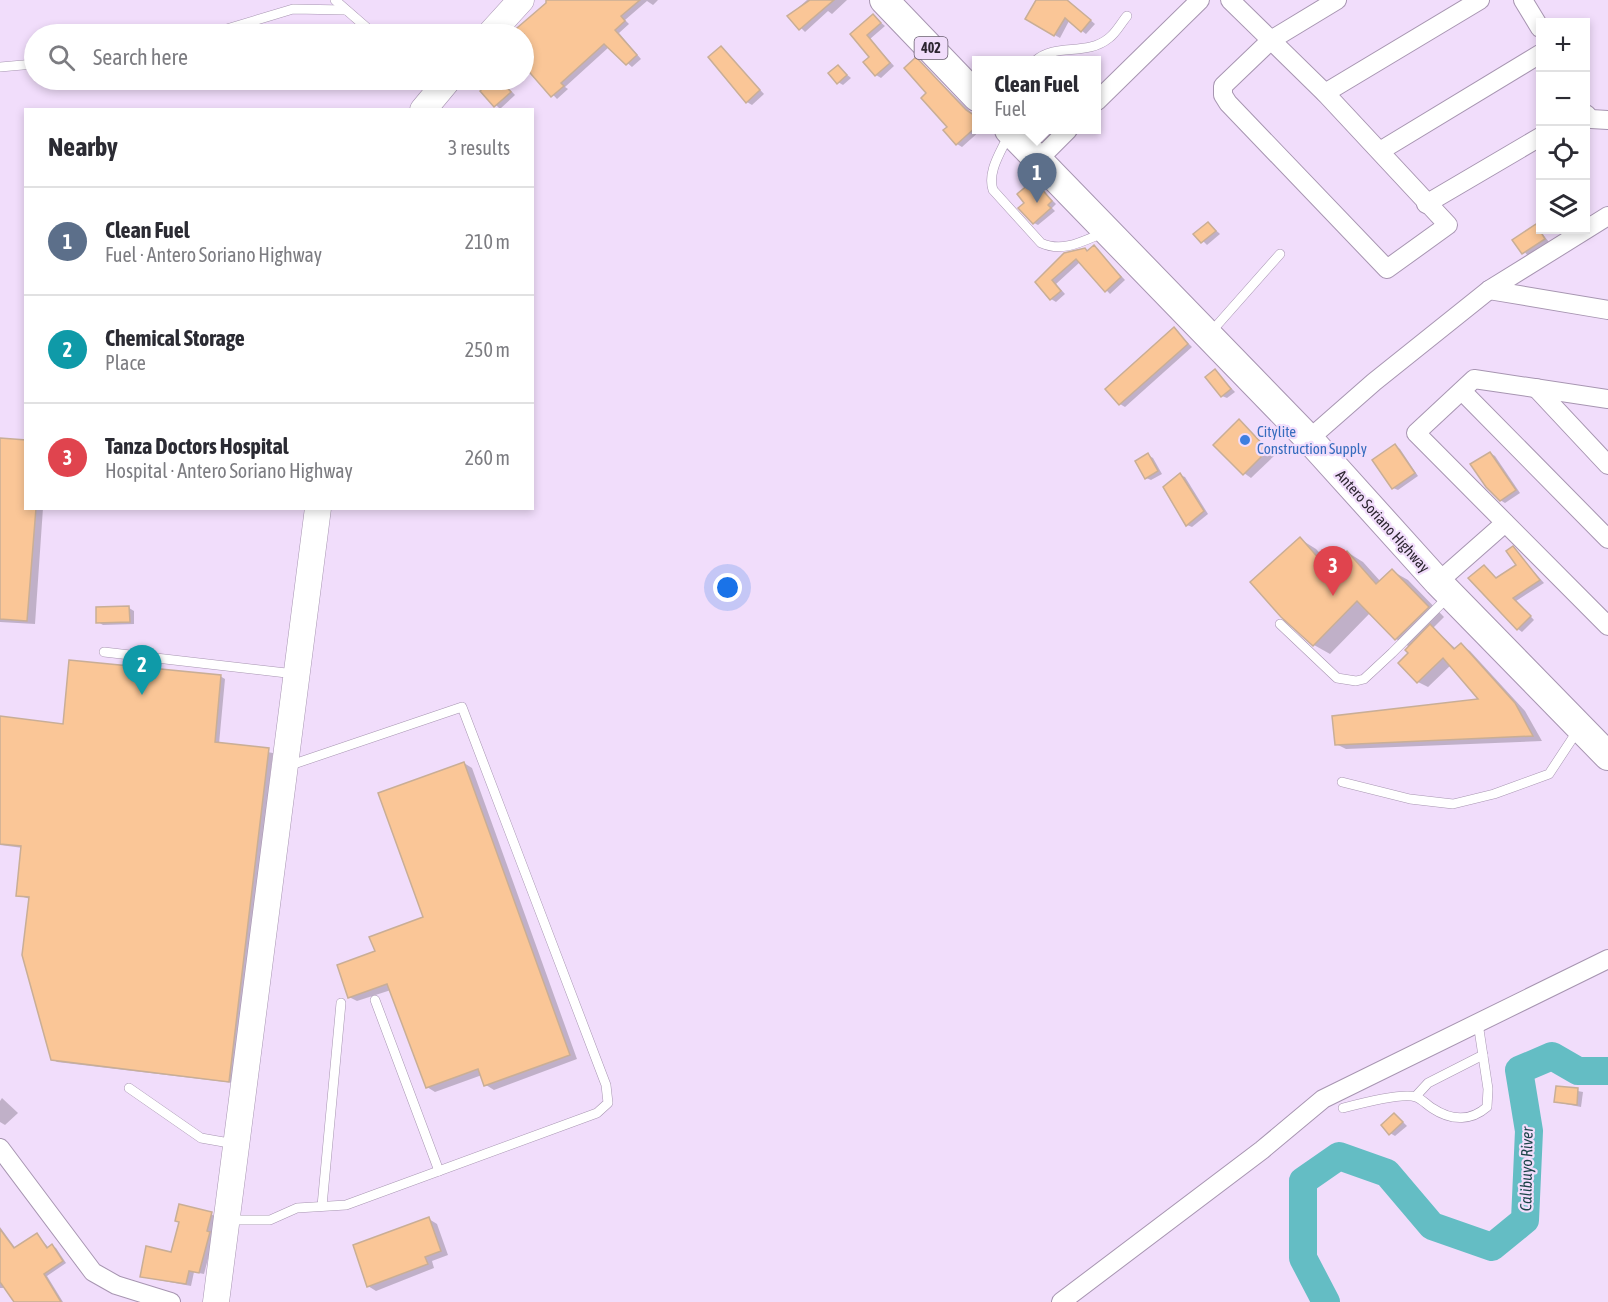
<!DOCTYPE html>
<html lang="en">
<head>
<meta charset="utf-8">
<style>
  body { margin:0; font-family:"Asap Condensed",sans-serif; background:#f2f2f3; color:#2b2b33 }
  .controls { position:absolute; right:18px; top:18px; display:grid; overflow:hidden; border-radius:0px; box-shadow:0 3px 9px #0003 }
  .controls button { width:54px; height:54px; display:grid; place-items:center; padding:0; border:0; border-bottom:2px solid #e1e1e2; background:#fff; color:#2b2b33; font:30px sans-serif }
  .you { position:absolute; left:728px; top:588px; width:21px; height:21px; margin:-15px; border:4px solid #fff; border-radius:50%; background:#1a73e8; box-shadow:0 0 0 9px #1a73e833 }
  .badge { display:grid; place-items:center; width:39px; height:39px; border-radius:50%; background:#be5928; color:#fff; font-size:20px; font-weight:700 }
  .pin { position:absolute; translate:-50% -50px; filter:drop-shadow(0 2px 3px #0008) }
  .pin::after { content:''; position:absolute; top:32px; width:21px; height:18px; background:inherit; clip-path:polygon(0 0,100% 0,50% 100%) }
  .popup { position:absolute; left:972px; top:56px; width:129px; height:78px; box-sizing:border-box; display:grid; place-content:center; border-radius:0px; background:#fff; filter:drop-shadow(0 2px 4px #0005); font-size:20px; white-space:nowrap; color:#7c7c81 }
  .popup b { font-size:22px; color:#2b2b33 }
  .popup::after { content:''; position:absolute; left:50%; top:100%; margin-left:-12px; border:12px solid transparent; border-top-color:#fff }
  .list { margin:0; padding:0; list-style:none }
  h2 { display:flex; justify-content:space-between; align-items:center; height:78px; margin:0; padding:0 24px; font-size:26px }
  h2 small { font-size:20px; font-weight:400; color:#7c7c81 }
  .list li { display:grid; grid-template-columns:39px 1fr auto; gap:18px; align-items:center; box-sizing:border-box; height:108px; padding:0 24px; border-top:2px solid #e1e1e2 }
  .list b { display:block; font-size:22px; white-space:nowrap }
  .list p { margin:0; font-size:20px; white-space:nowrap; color:#7c7c81 }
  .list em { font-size:20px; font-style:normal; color:#7c7c81 }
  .icon { flex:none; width:33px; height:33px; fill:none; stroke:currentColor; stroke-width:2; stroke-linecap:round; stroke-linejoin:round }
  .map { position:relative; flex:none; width:1608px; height:1302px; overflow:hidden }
  .search { position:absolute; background:#fff; box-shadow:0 3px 9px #0003; left:24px; top:24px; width:510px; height:66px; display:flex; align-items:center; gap:15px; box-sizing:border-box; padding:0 21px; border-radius:33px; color:#7c7c81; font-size:22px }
  .panel { position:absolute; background:#fff; box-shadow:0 3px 9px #0003; left:24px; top:108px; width:510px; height:402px; border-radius:0px }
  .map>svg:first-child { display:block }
</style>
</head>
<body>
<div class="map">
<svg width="1608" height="1302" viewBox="0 0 1608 1302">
  <rect width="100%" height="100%" fill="#f1ddfb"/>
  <g fill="#0003">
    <path d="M549 0H658L653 5 647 1 625 20 629 24 619 33 641 59 632 67 609 47 565 87 568 89 557 99 524 64V34H512Z"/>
    <path d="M807 0H847L832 14 828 11 805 32 789 16Z"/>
    <path d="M1036 0H1067L1095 24 1086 34 1069 21 1060 38 1027 19Z"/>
    <path d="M873 16 885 26 870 39 894 66 881 78 876 75 871 57 852 34Z"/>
    <path d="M721 48 764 94 752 105 747 102Z"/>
    <path d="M916 59 977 118V130H981L962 147 957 144Z"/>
    <path d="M838 67 851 78 843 85 838 82Z"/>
    <path d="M495 80 502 81 515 95 500 109 482 91Z"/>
    <path d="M1034 182 1056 204 1052 208 1055 211 1038 225 1034 223 1026 203Z"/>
    <path d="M1208 223 1220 234 1207 245 1196 234Z"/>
    <path d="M1536 226 1549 242 1528 256 1515 240Z"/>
    <path d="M1094 247 1125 280 1110 294 1080 262 1056 284 1065 294 1056 302 1051 299 1037 282 1084 249 1088 252Z"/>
    <path d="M1174 329 1192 347 1125 407 1120 404Z"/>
    <path d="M1215 371 1235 392 1227 398 1222 396Z"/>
    <path d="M1239 421 1275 455 1251 478 1244 473Z"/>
    <path d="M0 440 26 508H43L35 624 0 622Z"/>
    <path d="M1396 446 1400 449 1418 476 1398 490 1393 488Z"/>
    <path d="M1490 453 1495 456 1520 493 1505 503 1500 500Z"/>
    <path d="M1148 455 1153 458 1162 474 1151 480 1146 478Z"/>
    <path d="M1180 475 1185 477 1208 514 1192 527 1187 525Z"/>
    <path d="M1300 539 1316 549 1332 566 1347 552 1363 562 1381 582 1392 571 1408 580 1444 617 1433 628 1456 649 1461 645 1470 651 1525 711 1542 741 1346 749 1336 744 1481 700 1451 665 1428 687 1418 682 1400 663 1410 653V647L1396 639 1370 613 1330 654 1314 645Z"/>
    <path d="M1513 548 1544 583 1516 601 1534 620 1522 632 1518 629 1484 567 1497 579 1518 565Z"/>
    <path d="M129 608 134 611V624L103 625 98 622Z"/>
    <path d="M220 676 225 679 219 744 273 753 234 1083 57 1062 52 1059 30 899 17 895 23 848 0 845V717L65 725Z"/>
    <path d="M464 763 472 768 577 1059 494 1090 486 1085 482 1075 435 1092 427 1087 391 990 357 1001 349 997 377 952 425 917Z"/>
    <path d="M1557 1087 1583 1092 1581 1107 1555 1102Z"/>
    <path d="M2 1098 18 1113 5 1125 0 1122V1101Z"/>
    <path d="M1395 1114 1407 1126 1395 1136 1390 1133Z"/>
    <path d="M211 1214 216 1217 214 1236 204 1274 194 1272 191 1286 142 1277 172 1253Z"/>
    <path d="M429 1219 437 1224 448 1255 432 1261 434 1268 376 1291 368 1286Z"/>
    <path d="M0 1227 16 1249 37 1235 49 1248 52 1246 56 1248 66 1263 47 1276 63 1302H17L6 1288H0Z"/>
  </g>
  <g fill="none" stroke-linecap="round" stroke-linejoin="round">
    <path stroke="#64bdc4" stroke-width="28" d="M1326 1302 1303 1258V1181L1339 1156 1387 1173 1432 1226 1492 1247 1525 1220 1529 1131 1519 1070 1552 1056 1578 1071H1608"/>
  </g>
  <g fill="#fac697" stroke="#c9ae96" stroke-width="1.5">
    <path d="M546 0H640L621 16 625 21 615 30 637 55 626 65 604 44 561 83 564 86 551 97 524 66V34H510L546 3Z"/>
    <path d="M810 0H834L799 30 787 16Z"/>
    <path d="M1036 0H1067L1091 20 1081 32 1065 18 1054 36 1025 19Z"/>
    <path d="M873 14 881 23 867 35 890 63 875 76 863 62 869 57 850 34Z"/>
    <path d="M721 46 760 90 746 103 708 57Z"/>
    <path d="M916 57 966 110 977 117V126L956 145 943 130 947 127 921 98 926 93 904 68Z"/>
    <path d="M838 65 847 75 837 84 828 73Z"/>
    <path d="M493 80H500L511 92 494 107 480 91Z"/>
    <path d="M1034 180 1052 201 1048 205 1051 208 1033 224 1018 208 1024 203 1017 194Z"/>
    <path d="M1208 222 1216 231 1201 243 1193 234Z"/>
    <path d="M1536 224 1545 239 1522 254 1512 240Z"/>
    <path d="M1094 245 1121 277 1105 292 1076 259 1052 280 1061 291 1050 300 1035 282 1064 253 1085 248 1087 251Z"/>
    <path d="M1174 327 1188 344 1119 405 1105 389Z"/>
    <path d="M1215 369 1231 389 1221 397 1205 377Z"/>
    <path d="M1239 419 1268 450 1243 475 1213 445Z"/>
    <path d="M0 438 26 440V508H36L27 621 0 619Z"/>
    <path d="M1395 444 1415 473 1392 489 1372 460Z"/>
    <path d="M1490 452 1516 490 1500 501 1486 487 1470 464Z"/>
    <path d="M1148 453 1158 471 1145 479 1135 461Z"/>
    <path d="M1180 473 1204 511 1186 526 1163 487Z"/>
    <path d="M1300 537 1327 568 1347 551 1376 584 1392 569 1429 607 1395 640 1357 601 1313 646 1281 617 1250 582Z"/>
    <path d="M1513 546 1540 580 1513 598 1531 616 1517 630 1468 578 1484 565 1496 578 1516 565 1506 551Z"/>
    <path d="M129 606 130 622 96 623V607Z"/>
    <path d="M1430 624 1454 649 1461 643 1515 703 1533 736 1335 745 1332 716 1478 699 1443 658 1417 683 1398 663 1408 653 1405 650Z"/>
    <path d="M69 660 221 675 215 742 269 748 229 1082 51 1060 22 955 29 897 16 896 21 846 0 844V716L63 724Z"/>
    <path d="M464 762 570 1055 484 1086 478 1069 426 1088 387 984 348 998 337 965 375 951 369 937 423 917 378 793Z"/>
    <path d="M1556 1086 1578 1088 1577 1105 1554 1102Z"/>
    <path d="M1394 1113 1403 1122 1389 1135 1381 1125Z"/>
    <path d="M179 1204 212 1212 207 1231 210 1232 199 1273 189 1271 186 1284 140 1277 146 1246 171 1252 179 1222 175 1221Z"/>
    <path d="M429 1217 441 1251 425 1257 428 1264 367 1287 353 1245Z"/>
    <path d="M0 1229 14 1248 37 1233 47 1248 52 1244 63 1261 44 1274 61 1302H14L0 1282Z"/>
  </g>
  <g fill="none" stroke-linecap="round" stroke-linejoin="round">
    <defs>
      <g id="lane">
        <path d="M335 0 374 34"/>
        <path d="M210 34 293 9 345 10"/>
        <path d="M1035 61C1056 42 1086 57 1109 38 1116 33 1121 23 1127 16"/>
        <path d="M0 67 34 64"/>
        <path d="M1009 134C1001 152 987 171 993 190L1041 243C1063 253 1083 241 1105 232"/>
        <path d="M1211 332 1280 254"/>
        <path d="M1280 624 1337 678 1356 681 1364 679 1392 653 1449 596"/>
        <path d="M104 652 295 674"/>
        <path d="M1342 782 1410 799 1453 804 1494 794 1549 774 1578 730"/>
        <path d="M375 1000 439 1171"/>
        <path d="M129 1088 201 1138 235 1144"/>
        <path d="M1416 1096 1428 1083 1483 1055"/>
        <path d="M1343 1108C1358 1104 1403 1092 1416 1097 1422 1099 1427 1105 1432 1108 1450 1120 1470 1122 1487 1107L1488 1089 1478 1023"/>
        <path d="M322 1206 341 1003"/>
        <path d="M228 1220H270L297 1208 346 1205 597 1113 608 1103 606 1085 462 707 288 766"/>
      </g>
      <g id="street">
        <path d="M1230 0 1325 93 1448 225 1387 269 1228 103 1223 95V86L1271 40 1337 0"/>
        <path d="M1523 0 1540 28"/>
        <path d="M1325 93 1480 0"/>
        <path d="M1097 101 1200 0"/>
        <path d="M1586 114 1591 119 1608 120"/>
        <path d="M1380 151 1540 54"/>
        <path d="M1038 160 1068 130"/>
        <path d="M1426 204 1540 137"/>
        <path d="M1489 290 1608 310"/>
        <path d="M1536 388 1608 465"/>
        <path d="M1462 391 1608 539"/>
        <path d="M1608 399 1474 379 1416 433 1608 626"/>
        <path d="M1309 439 1374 382 1489 290 1608 216"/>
        <path d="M1438 582 1505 523"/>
        <path d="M0 1148 93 1272 116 1285 171 1302"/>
        <path d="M1061 1302 1262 1150 1323 1099 1608 959"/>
      </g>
      <g id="secondary">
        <path d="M490 34 521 0"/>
        <path d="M423 110 448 80"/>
        <path d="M216 1302 318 508"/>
      </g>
      <g id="primary">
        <path d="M884 0 977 97"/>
        <path d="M1009 130 1309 439 1438 582 1608 756"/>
      </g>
    </defs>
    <use href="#lane" stroke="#a795b1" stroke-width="10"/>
    <use href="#street" stroke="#a795b1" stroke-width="20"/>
    <use href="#secondary" stroke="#a795b1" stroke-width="27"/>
    <use href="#primary" stroke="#a795b1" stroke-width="30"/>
    <use href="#lane" stroke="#fff" stroke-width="9"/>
    <use href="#street" stroke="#fff" stroke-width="18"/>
    <use href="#secondary" stroke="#fff" stroke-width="26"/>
    <use href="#primary" stroke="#fff" stroke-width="28"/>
  </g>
  <circle fill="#3f7fe0" stroke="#f1ddfb" stroke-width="2" cx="1245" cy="440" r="6"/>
  <g text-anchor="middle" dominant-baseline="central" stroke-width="4.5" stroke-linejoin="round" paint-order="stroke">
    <rect fill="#f1ddfb" stroke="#675c6d" stroke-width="1.5" x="914.5" y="37" width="33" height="22" rx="4.5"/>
    <g font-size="14" font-weight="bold" fill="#2c2530">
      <text x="931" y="48">402</text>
    </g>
    <g font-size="15" fill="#366cbe" stroke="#f1ddfb" text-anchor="start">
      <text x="1257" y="431">Citylite<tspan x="1257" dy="17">Construction Supply</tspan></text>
    </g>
    <g font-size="15" fill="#2c2530" stroke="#f1ddfb">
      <text transform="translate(1383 521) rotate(48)">Antero Soriano Highway</text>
    </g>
    <g font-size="16" font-style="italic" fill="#1a4347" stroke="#f1ddfb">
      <text transform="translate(1526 1169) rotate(-89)">Calibuyo River</text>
    </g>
  </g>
</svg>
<div class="controls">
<button>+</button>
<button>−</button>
<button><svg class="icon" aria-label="locate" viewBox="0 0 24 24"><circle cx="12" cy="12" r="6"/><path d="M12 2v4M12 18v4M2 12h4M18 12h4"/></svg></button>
<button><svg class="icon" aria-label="layers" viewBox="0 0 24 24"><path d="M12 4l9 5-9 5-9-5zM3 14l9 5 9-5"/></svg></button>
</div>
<div class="you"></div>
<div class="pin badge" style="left:1037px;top:203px;background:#5c6f8a">1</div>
<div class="popup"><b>Clean Fuel</b>Fuel</div>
<div class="pin badge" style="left:142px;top:695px;background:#0f9aa8">2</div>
<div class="pin badge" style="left:1333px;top:596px;background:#e0444e">3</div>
<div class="search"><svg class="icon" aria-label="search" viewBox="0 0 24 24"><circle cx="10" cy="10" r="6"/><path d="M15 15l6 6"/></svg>Search here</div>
<section class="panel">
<h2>Nearby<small>3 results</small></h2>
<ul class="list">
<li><span class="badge" style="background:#5c6f8a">1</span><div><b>Clean Fuel</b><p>Fuel · Antero Soriano Highway</p></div><em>210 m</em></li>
<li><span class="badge" style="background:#0f9aa8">2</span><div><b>Chemical Storage</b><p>Place</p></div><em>250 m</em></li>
<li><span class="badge" style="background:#e0444e">3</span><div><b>Tanza Doctors Hospital</b><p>Hospital · Antero Soriano Highway</p></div><em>260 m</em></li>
</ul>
</section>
</div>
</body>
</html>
